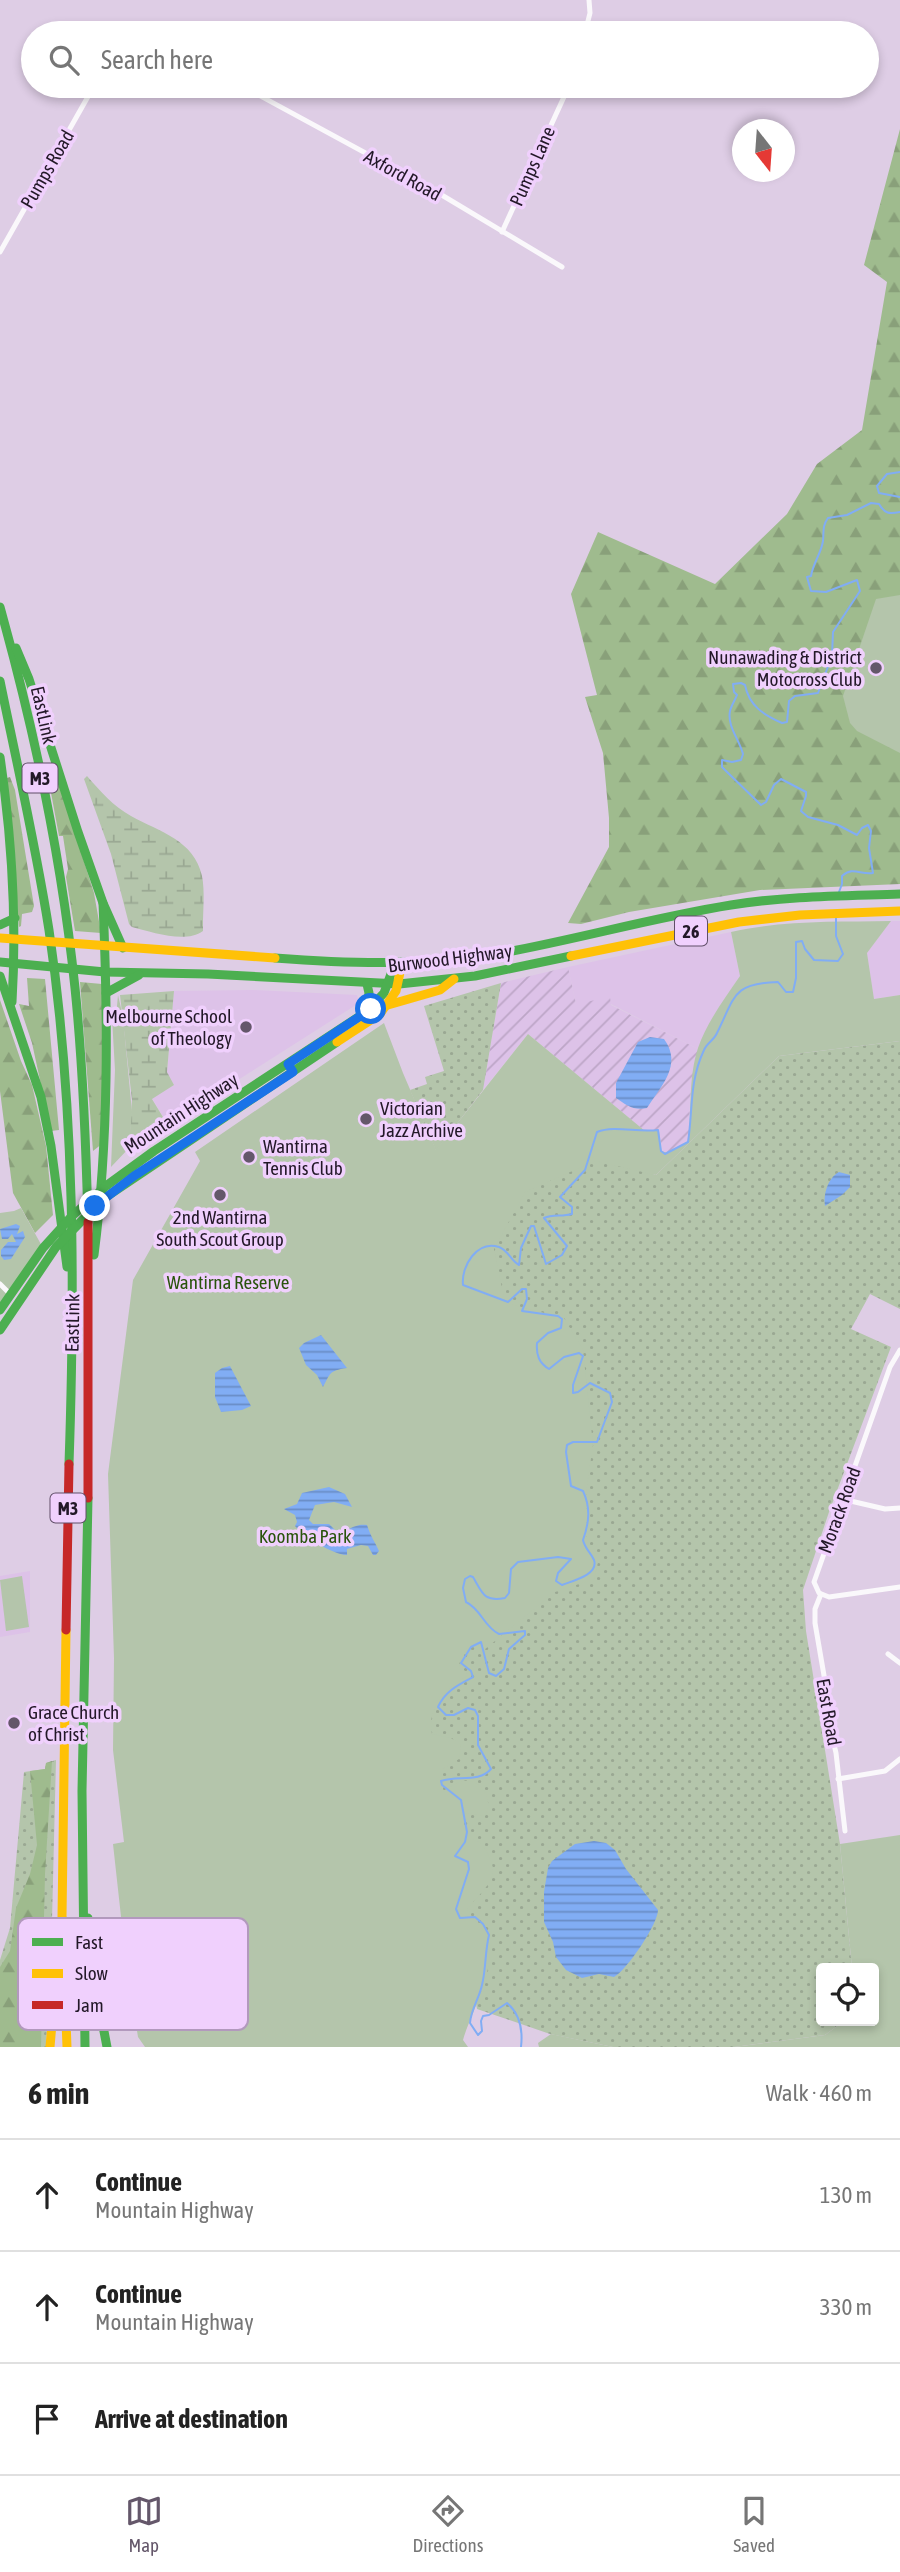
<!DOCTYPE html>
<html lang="en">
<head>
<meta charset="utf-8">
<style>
  body { margin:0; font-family:"Asap Condensed",sans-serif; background:#f6f6f6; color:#222 }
  .controls { position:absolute; right:21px; bottom:21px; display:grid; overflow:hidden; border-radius:7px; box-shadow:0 4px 10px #0003 }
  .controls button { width:63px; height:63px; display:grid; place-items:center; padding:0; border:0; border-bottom:2px solid #e0e0e0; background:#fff; color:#222; font:35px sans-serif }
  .compass { position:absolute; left:732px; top:119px; width:63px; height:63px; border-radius:50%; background:#fff; box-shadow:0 4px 10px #0003; rotate:163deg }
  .stop { position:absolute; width:21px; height:21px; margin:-16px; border:5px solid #1a73e8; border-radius:50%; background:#fff }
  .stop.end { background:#1a73e8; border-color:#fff; box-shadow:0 2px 7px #0008 }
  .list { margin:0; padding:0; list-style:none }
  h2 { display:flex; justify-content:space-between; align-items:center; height:91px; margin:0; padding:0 28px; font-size:30px }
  h2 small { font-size:23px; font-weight:400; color:#767676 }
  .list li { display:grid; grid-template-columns:46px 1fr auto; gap:21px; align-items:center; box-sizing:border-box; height:112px; padding:0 28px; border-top:2px solid #e0e0e0 }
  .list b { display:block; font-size:26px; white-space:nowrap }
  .list p { margin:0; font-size:23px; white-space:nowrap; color:#767676 }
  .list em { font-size:23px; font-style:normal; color:#767676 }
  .icon { flex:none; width:38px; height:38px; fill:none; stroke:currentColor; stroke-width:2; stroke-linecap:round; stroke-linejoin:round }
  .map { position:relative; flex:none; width:900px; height:2047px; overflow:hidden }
  .search { position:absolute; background:#fff; box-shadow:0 4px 10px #0003; left:21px; right:21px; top:21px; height:77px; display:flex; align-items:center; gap:18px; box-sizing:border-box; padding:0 24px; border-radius:38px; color:#767676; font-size:26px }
  .sheet { height:427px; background:#fff }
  nav { display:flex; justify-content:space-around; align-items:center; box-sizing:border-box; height:98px; border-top:2px solid #e0e0e0; background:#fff; font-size:19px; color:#767676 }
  nav a { display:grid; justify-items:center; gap:4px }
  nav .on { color:#64576a }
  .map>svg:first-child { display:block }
</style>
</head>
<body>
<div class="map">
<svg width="900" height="2047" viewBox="0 0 900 2047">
  <defs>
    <pattern id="industrial-furrows" width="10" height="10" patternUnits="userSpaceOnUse" patternTransform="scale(1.75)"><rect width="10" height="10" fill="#ddc2e8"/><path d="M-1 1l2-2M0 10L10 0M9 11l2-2" fill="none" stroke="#bda6c7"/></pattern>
    <pattern id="grass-dots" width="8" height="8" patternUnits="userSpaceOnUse" patternTransform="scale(1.75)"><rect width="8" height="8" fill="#b4c5ab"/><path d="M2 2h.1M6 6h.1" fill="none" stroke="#9aa893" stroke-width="1.8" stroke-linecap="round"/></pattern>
    <pattern id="forest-firs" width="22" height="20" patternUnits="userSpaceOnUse" patternTransform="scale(1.75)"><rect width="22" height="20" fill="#9fbb8e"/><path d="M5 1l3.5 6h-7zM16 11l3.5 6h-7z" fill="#89a07a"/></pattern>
    <pattern id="wetland-marsh" width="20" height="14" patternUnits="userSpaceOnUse" patternTransform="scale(1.75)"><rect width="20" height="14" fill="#b4c5ab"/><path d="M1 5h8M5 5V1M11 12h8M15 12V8" fill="none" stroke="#9aa893"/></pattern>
    <pattern id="water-rules" width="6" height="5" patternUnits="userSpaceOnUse" patternTransform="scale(1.75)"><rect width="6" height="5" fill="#81adf4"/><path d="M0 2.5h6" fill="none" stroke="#698cc6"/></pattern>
  </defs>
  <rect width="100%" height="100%" fill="#decde5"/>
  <g fill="#ddc2e8">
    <path d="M891 921H900V995L874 999 867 953Z"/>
    <path d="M731 932 740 976 719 1007 698 1049 611 1004H576L568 967Z"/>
    <path d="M253 990 357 995 359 1003 189 1111 181 1120 169 1127 152 1098 174 1085 167 1073 174 991Z"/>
    <path d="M30 1571V1632L0 1637V1576Z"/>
  </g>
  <path fill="url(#industrial-furrows)" d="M568 967 576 1004 610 997 611 1005 698 1049 690 1098 689 1140 686 1144 672 1151 663 1153 658 1130 645 1131 528 1034 483 1090 501 983Z"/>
  <g fill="url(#grass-dots)">
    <path d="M501 983 483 1090 436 1151 410 1090 427 1084 425 1077 444 1071 424 1006Z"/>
    <path d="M900 1041V1309L870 1294 851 1329 891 1347 829 1512 803 1590 806 1631 840 1844 852 1968H821V2021H844L825 2035 734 2047H613L550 2034 477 2009 425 1722 490 1274 489 1242 517 1190 593 1153 656 1175 779 1056Z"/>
    <path d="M56 1760 52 1920 46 2047H0V1960L10 1928 24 1772 45 1769 46 1763Z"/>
  </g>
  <g fill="url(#forest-firs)">
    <path d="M900 129V884L760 890 629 912 581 924 568 923 609 847V818L603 753 585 697 597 695 571 594 598 532 715 584 787 514 817 464 862 430 887 282 864 265Z"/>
    <path d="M47 771 51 775 56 773 94 893 101 933 75 931 66 877 68 869 63 836H59Z"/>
    <path d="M10 777 15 790 34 906 32 912 22 914 21 926 19 927 7 778Z"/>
    <path d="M27 978 45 979 59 1130 51 1131 32 1043 19 1004 29 1006Z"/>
    <path d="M80 982 102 984 103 1000V1143L93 1151Z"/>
    <path d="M0 1000 21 1061 32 1085 46 1146 53 1215 35 1233 13 1193 0 1091Z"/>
    <path d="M52 1761 45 1874 41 2047H0V1967L10 1951 16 1908 30 1874 37 1845 30 1771 45 1769 46 1763Z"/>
  </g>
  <g fill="url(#wetland-marsh)">
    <path d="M87 776C101 792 113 806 131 816 160 832 194 840 202 876 205 891 203 910 203 925V931C185 944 152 932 132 927L129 924 111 854 84 779Z"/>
    <path d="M174 991 167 1072 174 1085 152 1099 169 1127 139 1147 129 1148 132 1100 120 995Z"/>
  </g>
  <g fill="#b4c5ab">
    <path d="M900 595V753L857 731 850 723 843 696 876 599Z"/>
    <path d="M891 921 867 953 874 999 900 995V1041L779 1056 656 1175 595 1161 525 1192 494 1249 505 1303 564 1318 583 1350 593 1445 586 1492V1545L596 1552 598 1562 594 1579 555 1592 484 1650 476 1642 468 1646 459 1664 468 1675C447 1688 426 1708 432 1734L451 1738 461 1745 459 1759 441 1770 443 1791C449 1788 457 1782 463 1781 483 1779 494 1801 485 1816L465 1813 461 1823C466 1834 470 1837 480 1843 484 1846 487 1852 489 1857 502 1879 479 1893 467 1910 471 1918 479 1923 484 1931 502 1961 471 2011 463 2040L468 2047H145L138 2037 126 1962 113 1844 124 1842 113 1750 114 1658 108 1474 133 1280 200 1161 195 1152 384 1023 403 1073 436 1150 528 1034 645 1131H659L661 1151 668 1153 688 1142C692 1112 688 1078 698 1048 707 1022 725 998 740 976L731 932C783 920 837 922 891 921Z"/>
    <path d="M118 995 123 1017 132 1112 129 1148 111 1167 115 1070 112 1018 116 1017Z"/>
    <path d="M21 1208 43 1248 0 1310V1213L14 1211Z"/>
    <path d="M22 1576 29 1627 6 1631 0 1580Z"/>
    <path d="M900 1835V2047H734L825 2035 844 2021H874V1968H852L840 1844Z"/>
    <path d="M551 2034 613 2047H539L538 2043Z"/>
  </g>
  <g fill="url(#water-rules)">
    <path d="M650 1037 664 1039C683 1065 661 1086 647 1108 634 1111 626 1105 616 1098V1083L638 1042Z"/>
    <path d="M839 1172 850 1175V1187L842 1195 825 1206C823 1194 828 1178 839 1172Z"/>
    <path d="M16 1224 20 1226 17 1234 23 1231 25 1237 11 1259 4 1260 1 1256V1250L8 1242H16L12 1234 8 1239H2L0 1229Z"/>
    <path d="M321 1335 347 1368C328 1371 331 1373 323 1387L317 1375 306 1365 299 1348 304 1343Z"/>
    <path d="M230 1366 251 1406 242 1410 221 1412 215 1397V1373L222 1368Z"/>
    <path d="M329 1487 345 1494 352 1507 334 1502 315 1505 309 1520 313 1524H329L337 1532C348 1532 354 1523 367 1525 370 1535 375 1542 379 1551L376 1555H373L368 1546 361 1545 347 1549V1555C331 1554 305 1537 295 1526L297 1522 295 1515 284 1509 297 1504 302 1493Z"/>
    <path d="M594 1841 606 1843 615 1850 626 1869 658 1910C658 1924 627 1970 614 1977L599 1974 582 1978 566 1970 556 1957 553 1942 544 1922V1892L548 1868 552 1861 575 1844Z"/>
  </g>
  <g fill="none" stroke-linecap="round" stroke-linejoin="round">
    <g stroke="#81adf4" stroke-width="2">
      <path d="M900 472 887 474 877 486 879 493 900 497"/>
      <path d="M839 892 842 884V876C853 866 860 875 873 873L869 848 871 831 868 825 862 828 857 835 838 825 808 817 801 811 806 796V792L781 779 774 785 766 802 761 805 725 770 722 767V760L732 762 741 760 743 754C739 739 727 726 730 711 731 706 735 700 737 695L734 692 733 684 741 683 745 685C749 706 764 715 782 723L787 722 789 701 795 696 818 693 832 656 833 632 860 591 857 580 826 592 811 591 807 577 811 576C813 563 821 554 823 541 824 532 822 526 828 518L847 515 871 503 879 504C885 514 889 514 900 512"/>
      <path d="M521 2047C523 2030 520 2014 507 2003L489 2015 483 2016 481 2021 482 2031 478 2035 470 2023C471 2009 479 1999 482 1985 486 1969 485 1951 489 1935L483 1924 475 1917 460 1918 456 1909 469 1869 468 1862 455 1856 465 1842 467 1832 461 1800 442 1785 441 1781C457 1775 479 1783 491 1769L478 1745V1716L475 1710 468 1708 454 1715H446L438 1707C445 1691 458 1685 473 1677L471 1671 461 1663 471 1647 481 1642 489 1673 496 1676 504 1669 509 1649 525 1635V1631L499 1634C484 1627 481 1609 466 1602L463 1588 465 1579 470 1576 473 1577C483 1594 484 1602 505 1598L509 1593 511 1569 518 1562 558 1557 571 1559 558 1573 556 1581 562 1585C572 1581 599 1575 594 1560 591 1553 585 1549 583 1540 589 1523 591 1508 583 1491L571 1486 566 1452 567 1445 573 1442H597L612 1402 610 1393 590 1383 578 1392 573 1393V1385L583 1356 579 1353 564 1357 549 1369C539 1363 536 1355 537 1343L548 1333 561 1328 562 1319 558 1316 522 1311 527 1299 526 1289H522L508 1302 463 1285C461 1266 477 1240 499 1247 508 1250 511 1261 519 1265L521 1248 531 1226H534L546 1264 562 1255 567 1246 544 1218C553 1214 562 1217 572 1214V1207L560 1197 585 1170 597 1132C615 1125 638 1133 658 1130L661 1151 665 1154 688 1142C693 1110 689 1082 704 1050 707 1043 714 1040 717 1033 735 997 732 983 778 982L786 992H793L796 978V942L802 941 805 949 814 960 838 961 843 954 836 936V918"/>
    </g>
    <g stroke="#faf8fb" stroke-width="5">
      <path d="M126 33 136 27 151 33"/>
      <path d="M585 33 590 13 589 0"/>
      <path d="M242 86 430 188 562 267"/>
      <path d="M502 232 569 86"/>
      <path d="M0 252 94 86"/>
      <path d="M0 1284 10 1294"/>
      <path d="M900 1350 890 1367 814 1582 819 1593 829 1597 900 1587"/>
      <path d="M842 1499 885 1509 900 1508"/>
      <path d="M821 1594 815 1609V1623L827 1693 830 1727 836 1753 845 1831"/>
      <path d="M888 1654 900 1663"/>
      <path d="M838 1779 885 1771 900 1759"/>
    </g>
    <g stroke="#4caf50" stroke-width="9">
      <path d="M0 607C34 729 62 862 75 988 83 1066 86 1144 88 1222"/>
      <path d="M16 648 29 679 78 832 103 903 123 948"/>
      <path d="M0 681C17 764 36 847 49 930 75 1107 75 1287 69 1464"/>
      <path d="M0 757C12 839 17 919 12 1002"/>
      <path d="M0 925 15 918"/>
      <path d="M275 958C353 964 430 966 507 952 582 938 656 917 731 905 786 896 844 896 900 894"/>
      <path d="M0 962 105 972 208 974 399 984 475 976 571 956"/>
      <path d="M0 976 41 1097 51 1146 67 1267"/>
      <path d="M106 993 139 975"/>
      <path d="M366 1012 369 993 367 984"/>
      <path d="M94 1255C109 1138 108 1021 103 903"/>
      <path d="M0 1310 43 1248 71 1217 106 1186 154 1151 366 1012 384 993 395 963"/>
      <path d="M0 1330 56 1247 103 1199 337 1042"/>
      <path d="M88 1918 98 2000 107 2047"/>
      <path d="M85 2047 82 1791 88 1498"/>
    </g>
    <g stroke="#ffc107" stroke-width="9">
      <path d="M0 938 275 958"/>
      <path d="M571 956 739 922 800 915 900 911"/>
      <path d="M388 1005 440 990 454 979"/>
      <path d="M337 1042 380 1014 396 991 402 963"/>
      <path d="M66 1630 62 1917 67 2047"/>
      <path d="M50 2047 58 1952"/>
    </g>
    <g stroke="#c62828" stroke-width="9">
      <path d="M88 1222V1498"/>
      <path d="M66 1630 69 1464"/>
    </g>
  </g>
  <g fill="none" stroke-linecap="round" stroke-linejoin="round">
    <path stroke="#1a73e8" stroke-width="9" d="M95 1206 134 1176 293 1072 288 1064 371 1009"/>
  </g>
  <g fill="#64576a" stroke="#f0d0fd" stroke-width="2.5">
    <circle cx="876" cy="668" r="7"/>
    <circle cx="246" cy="1027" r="7"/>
    <circle cx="366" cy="1119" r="7"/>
    <circle cx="249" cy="1157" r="7"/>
    <circle cx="220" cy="1195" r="7"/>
    <circle cx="14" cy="1723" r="7"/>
  </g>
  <g text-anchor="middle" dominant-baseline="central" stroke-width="7" stroke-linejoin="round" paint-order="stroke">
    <g fill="#f0d0fd" stroke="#604f68" stroke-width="2">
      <rect x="22.5" y="763.5" width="35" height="29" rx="5"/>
      <rect x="675" y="916.5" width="32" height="29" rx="5"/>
      <rect x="50.5" y="1493.5" width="35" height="29" rx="5"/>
    </g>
    <g font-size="18" font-weight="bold" fill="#231828">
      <text x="40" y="778">M3</text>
      <text x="691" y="931">26</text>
      <text x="68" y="1508">M3</text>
    </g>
    <g font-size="19" fill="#231828" stroke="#f0d0fd">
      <text transform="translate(532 166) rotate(-66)">Pumps Lane</text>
      <text transform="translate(47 169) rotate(-60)">Pumps Road</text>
      <text transform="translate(403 175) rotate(29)">Axford Road</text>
      <text transform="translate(44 715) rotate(77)">EastLink</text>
      <text transform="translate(450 958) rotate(-7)">Burwood Highway</text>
      <text transform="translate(181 1113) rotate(-33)">Mountain Highway</text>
      <text transform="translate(72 1323) rotate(-89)">EastLink</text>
      <text transform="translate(839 1510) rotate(-70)">Morack Road</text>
      <text transform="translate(829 1712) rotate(80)">East Road</text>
    </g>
    <g font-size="19" fill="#231828" stroke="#f0d0fd" text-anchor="start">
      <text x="862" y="657" text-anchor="end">Nunawading &amp; District<tspan x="862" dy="22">Motocross Club</tspan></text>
      <text x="232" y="1016" text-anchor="end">Melbourne School<tspan x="232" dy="22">of Theology</tspan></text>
      <text x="380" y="1108">Victorian<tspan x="380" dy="22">Jazz Archive</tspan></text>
      <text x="263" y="1146">Wantirna<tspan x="263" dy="22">Tennis Club</tspan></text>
      <text x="220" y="1217" text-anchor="middle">2nd Wantirna<tspan x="220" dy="22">South Scout Group</tspan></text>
      <text x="28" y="1712">Grace Church<tspan x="28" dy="22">of Christ</tspan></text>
    </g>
    <g font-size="19" fill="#29540c" stroke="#f0d0fd">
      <text x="228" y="1282">Wantirna Reserve</text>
      <text x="305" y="1536">Koomba Park</text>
    </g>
  </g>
  <rect x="18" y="1918" width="230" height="112" rx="10" fill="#f0d0fd" stroke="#b299bd" stroke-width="2"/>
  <rect x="32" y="1938" width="31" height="8" fill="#4caf50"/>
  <rect x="32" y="1969" width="31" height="9" fill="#ffc107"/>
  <rect x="32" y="2001" width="31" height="8" fill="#c62828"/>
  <g font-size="19" fill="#231828">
    <text x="75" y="1949">Fast</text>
    <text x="75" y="1980">Slow</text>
    <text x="75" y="2012">Jam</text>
  </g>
</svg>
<div class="controls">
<button><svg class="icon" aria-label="locate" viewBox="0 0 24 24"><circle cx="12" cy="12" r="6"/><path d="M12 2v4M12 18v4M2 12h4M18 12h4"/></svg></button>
</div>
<svg class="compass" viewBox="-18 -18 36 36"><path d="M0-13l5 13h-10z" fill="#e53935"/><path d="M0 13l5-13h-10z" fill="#767676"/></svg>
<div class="stop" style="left:371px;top:1009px"></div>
<div class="stop end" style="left:95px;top:1206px"></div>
<div class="search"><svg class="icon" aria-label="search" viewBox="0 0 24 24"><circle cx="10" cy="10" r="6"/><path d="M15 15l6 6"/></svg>Search here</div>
</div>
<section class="sheet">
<h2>6 min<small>Walk · 460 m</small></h2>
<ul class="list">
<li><svg class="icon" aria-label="ahead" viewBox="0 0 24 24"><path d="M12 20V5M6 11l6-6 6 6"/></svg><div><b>Continue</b><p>Mountain Highway</p></div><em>130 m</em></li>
<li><svg class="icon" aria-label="ahead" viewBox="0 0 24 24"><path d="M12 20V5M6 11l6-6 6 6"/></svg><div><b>Continue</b><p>Mountain Highway</p></div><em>330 m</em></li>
<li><svg class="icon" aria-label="arrive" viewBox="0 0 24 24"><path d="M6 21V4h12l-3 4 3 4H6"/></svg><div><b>Arrive at destination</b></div></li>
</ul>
</section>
<nav>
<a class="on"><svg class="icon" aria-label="map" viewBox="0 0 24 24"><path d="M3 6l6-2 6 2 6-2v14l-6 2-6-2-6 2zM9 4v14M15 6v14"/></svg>Map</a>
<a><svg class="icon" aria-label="directions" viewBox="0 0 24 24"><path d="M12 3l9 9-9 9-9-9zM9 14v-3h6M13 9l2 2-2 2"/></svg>Directions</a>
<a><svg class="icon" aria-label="saved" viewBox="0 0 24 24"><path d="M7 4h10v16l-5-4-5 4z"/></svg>Saved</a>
</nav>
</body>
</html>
